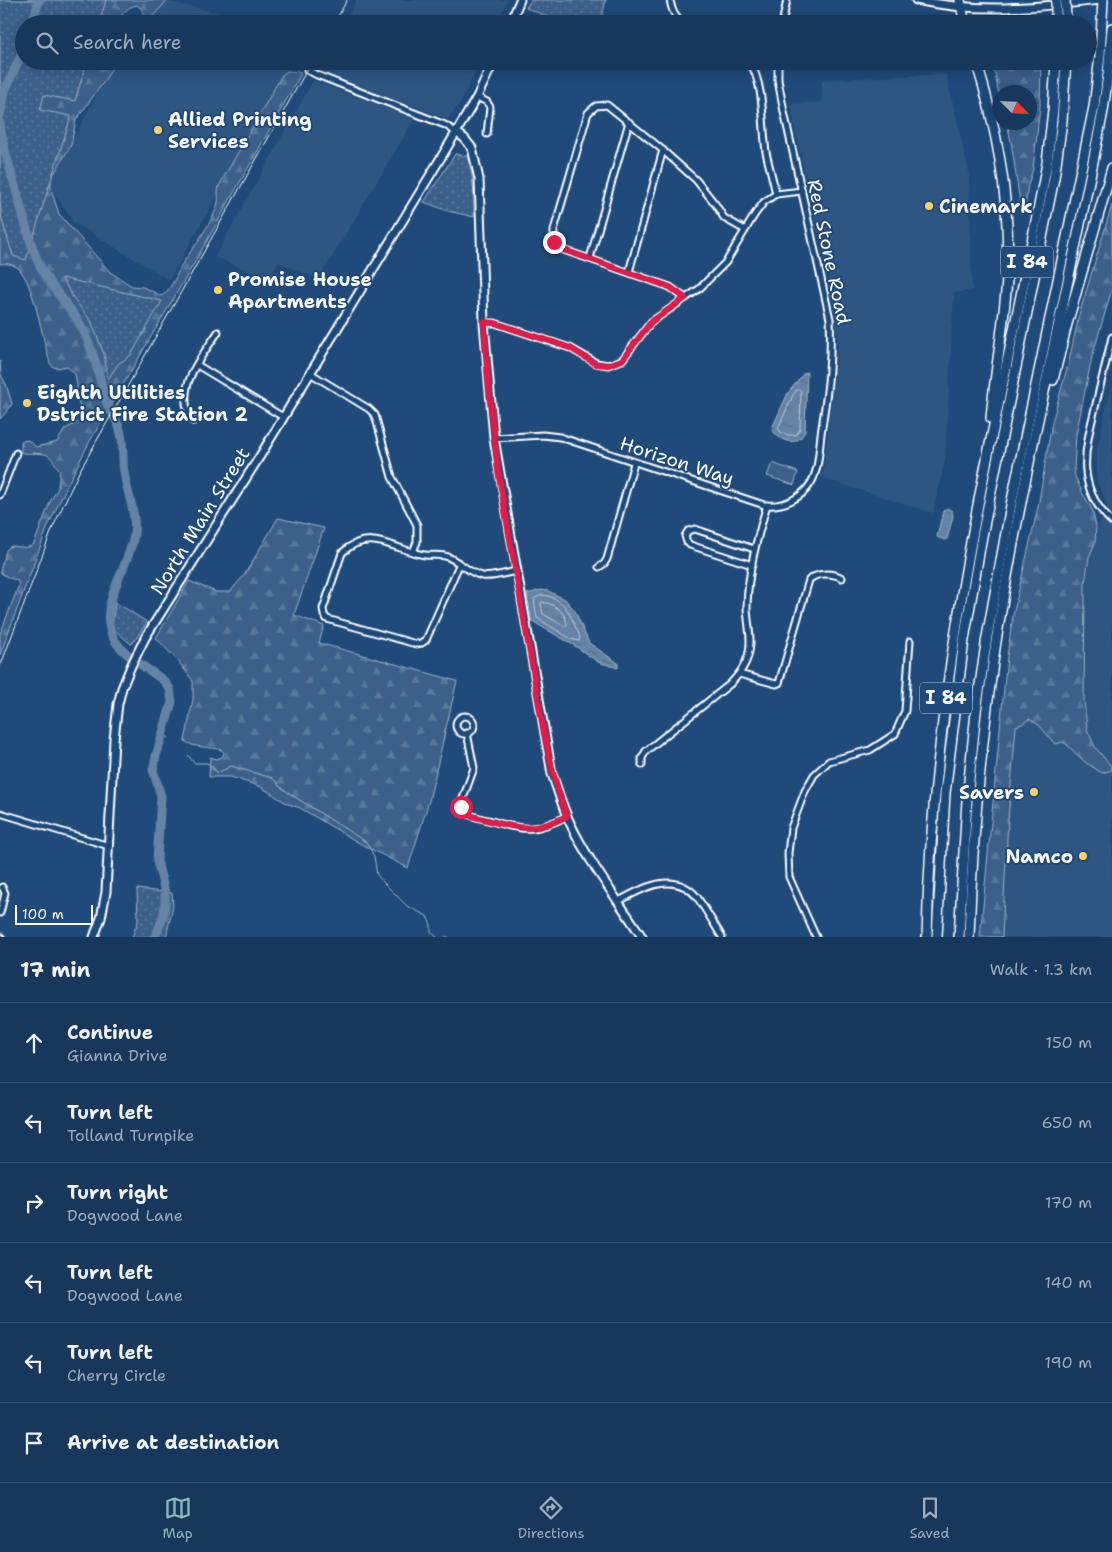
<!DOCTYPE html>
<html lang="en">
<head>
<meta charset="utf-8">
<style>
  body { margin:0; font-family:"Shantell Sans",sans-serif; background:#244365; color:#f1f3f6 }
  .compass { position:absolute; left:992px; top:85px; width:45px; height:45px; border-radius:50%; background:#17385c; box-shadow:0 2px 12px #0003; rotate:114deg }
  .scale { position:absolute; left:15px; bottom:12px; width:78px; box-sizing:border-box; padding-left:5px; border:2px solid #fff; border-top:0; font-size:14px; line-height:18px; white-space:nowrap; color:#fff; -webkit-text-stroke:4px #1f4a7a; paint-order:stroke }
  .stop { position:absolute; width:15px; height:15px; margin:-11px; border:4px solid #e11d48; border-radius:50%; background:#fff }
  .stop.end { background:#e11d48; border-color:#fff; box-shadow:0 1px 5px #0008 }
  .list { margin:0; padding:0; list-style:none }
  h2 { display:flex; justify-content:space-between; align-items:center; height:65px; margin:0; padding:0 20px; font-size:21px }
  h2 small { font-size:16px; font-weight:400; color:#9eacbb }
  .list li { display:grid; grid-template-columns:32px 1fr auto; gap:15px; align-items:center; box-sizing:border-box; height:80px; padding:0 20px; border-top:1px solid #365272 }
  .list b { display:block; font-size:19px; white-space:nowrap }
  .list p { margin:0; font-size:16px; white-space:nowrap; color:#9eacbb }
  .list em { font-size:16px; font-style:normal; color:#9eacbb }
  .icon { flex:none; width:28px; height:28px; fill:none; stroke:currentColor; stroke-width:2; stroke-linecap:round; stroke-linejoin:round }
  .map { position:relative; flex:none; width:1112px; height:937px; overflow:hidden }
  .search { position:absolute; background:#17385c; box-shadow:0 2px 12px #0003; left:15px; right:15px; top:15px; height:55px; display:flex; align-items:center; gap:12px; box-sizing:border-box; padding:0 18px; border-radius:28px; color:#9eacbb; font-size:19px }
  .sheet { height:545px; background:#17385c }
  nav { display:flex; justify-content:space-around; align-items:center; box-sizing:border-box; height:70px; border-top:1px solid #365272; background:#17385c; font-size:14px; color:#9eacbb }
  nav a { display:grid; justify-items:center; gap:2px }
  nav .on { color:#8bbbb9 }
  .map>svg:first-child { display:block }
</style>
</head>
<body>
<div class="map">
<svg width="1112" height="937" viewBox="0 0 1112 937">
  <defs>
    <pattern id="forest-firs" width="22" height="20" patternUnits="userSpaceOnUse" patternTransform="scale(1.25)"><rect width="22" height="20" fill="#3c618b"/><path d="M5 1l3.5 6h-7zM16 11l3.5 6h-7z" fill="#59799c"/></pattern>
    <pattern id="park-dots" width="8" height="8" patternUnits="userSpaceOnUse" patternTransform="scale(1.25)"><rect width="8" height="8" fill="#3c618b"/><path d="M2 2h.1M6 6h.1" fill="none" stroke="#59799c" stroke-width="1.8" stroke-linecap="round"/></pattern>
    <pattern id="water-ripples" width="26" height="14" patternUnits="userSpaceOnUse" patternTransform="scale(1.25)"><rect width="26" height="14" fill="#6583a4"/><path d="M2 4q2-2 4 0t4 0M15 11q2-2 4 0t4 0" fill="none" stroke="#5b6d81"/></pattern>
  </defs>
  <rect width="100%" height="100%" fill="#1f4a7a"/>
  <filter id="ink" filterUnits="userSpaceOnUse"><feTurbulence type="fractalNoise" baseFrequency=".02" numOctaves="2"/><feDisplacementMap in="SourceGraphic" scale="10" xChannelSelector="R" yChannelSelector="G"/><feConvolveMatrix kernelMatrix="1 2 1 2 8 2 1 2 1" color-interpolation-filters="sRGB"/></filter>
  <g filter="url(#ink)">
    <g fill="#2e5683">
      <path d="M357 0H507L497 24H343Z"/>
      <path d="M165 1 244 18 253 24H135Z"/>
      <path d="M115 61H294L169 280 73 222 49 185Z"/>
      <path d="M321 61H480L460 104 447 119 316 70Z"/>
      <path d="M946 74 969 172 972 290 954 293 945 461 933 513 822 478 826 449 838 346 833 300 794 124 791 104 822 102V80Z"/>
      <path d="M313 81 415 118 319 279 278 262 269 279 215 257Z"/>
      <path d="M1112 382V937H994L1008 717 1084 595 1091 542 1108 506 1097 482V449Z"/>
    </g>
    <path fill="#3c618b" stroke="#9eb0c5" d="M772 463 798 472 794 485 767 476Z"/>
    <g fill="url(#forest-firs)" stroke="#9eb0c5">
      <path d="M0 0H168L150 19 145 17 141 8 137 5C126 7 122 14 118 24H24V61H113V66L103 83 76 120 71 145 51 179V189L59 214 110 272 132 286 143 287 162 296C173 287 176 275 183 263 193 248 215 219 218 202 219 196 217 192 219 186L282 75 287 71 299 72 301 74 196 260 90 441 72 476 48 526 0 655V634L19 585 17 580 9 578 1 573C0 568 1 566 3 561 5 558 4 553 7 549 13 541 24 553 34 544L50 502 58 488 60 470C55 466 54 460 49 456 44 452 30 454 23 453L21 452V441L28 440 36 447 57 442 65 429 77 423 84 415 75 394 77 386 75 374 66 366C59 368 54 370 50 363 43 342 34 282 18 268 13 264 6 263 0 264Z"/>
      <path d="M988 61H1041L1040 107 1033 169 1028 185 1025 208 1022 213C1016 183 1014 152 1007 123L1030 122V92H1000L999 95 995 74Z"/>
      <path d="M1112 205V289L1092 357 1076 435 1074 468 1075 476 1083 494 1092 509 1096 526 1095 543 1089 557 1085 583 1084 701 1087 729 1095 747 1111 766 1112 770 1102 773 1085 762 1066 744 1063 742 1055 744 1039 725 1029 719 1022 724 1016 726 1008 820 1002 937H980L1007 656 1013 615 1038 507 1052 422 1069 361 1079 315Z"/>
      <path d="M0 361 1 375 6 384 12 404 8 410 0 419Z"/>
      <path d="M278 518 324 528 294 615 324 626 319 643 457 681 429 801 408 868 361 844 300 808 288 804 261 787 231 777H209L210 757 216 759 222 757 224 753 222 750C210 746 194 749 185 741L193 699V681L178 661 156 638 189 581 216 592H230L245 574Z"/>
    </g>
    <g fill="url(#park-dots)" stroke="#9eb0c5">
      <path d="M0 0H106L99 24H24V61H87L75 101 44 95 40 110 71 116 26 260 13 256 2 220 0 202Z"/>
      <path d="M531 0H606L600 24H566L526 8Z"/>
      <path d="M455 154 467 156C474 176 474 196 474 217L448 211 424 202Z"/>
      <path d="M62 278 162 301 131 355 118 364 108 379 104 354 91 321 74 299Z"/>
      <path d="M115 602 147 622 133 643 131 644 112 628Z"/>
      <path d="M137 889 172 893 173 906 166 937H132L138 921Z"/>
    </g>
    <g fill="url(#water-ripples)" stroke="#a3b5c8">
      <path d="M807 372 805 431C804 433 803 436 800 438 792 447 774 437 772 428L788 393 804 373Z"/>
      <path d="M947 508 952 511 953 516 947 539 945 540 937 537 943 511Z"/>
      <path d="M541 590 548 591 565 599 575 611 589 643 618 663V668L598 662 575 646 532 621 527 594Z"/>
    </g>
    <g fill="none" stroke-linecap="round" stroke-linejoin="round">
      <g stroke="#c1cddb" stroke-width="1">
        <path d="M797 390 799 389 801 391 800 429 796 435H788L781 433 778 428 793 395Z"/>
        <path d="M542 595C562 597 569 610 575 626 578 632 581 636 579 641L571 639 537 618 534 599Z"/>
        <path d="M542 602C554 603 567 613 567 626H564L543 614 541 604Z"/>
      </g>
      <g stroke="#a3b5c8" stroke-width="1">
        <path d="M163 733 169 738"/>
        <path d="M188 755 194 763H207L218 773 231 766 272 778 277 782 279 786 295 797 366 842 374 856 377 875 383 882 407 906 427 916 431 925V932L437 937"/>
        <path d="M445 937H448"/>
      </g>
      <g stroke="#6583a4" stroke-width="9">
        <path d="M32 24 39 0"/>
        <path d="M0 115 5 91 24 48"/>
        <path d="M0 123C2 148 12 173 18 197 25 222 31 249 43 272 53 290 68 304 78 321 93 346 98 373 106 400 110 412 119 421 121 434 124 447 122 460 124 472 127 493 137 514 134 535 129 570 90 613 119 646 131 660 149 669 164 681L170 689 172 702 156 756 153 770 161 796 157 861 165 892V906L163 918 155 937"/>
      </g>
      <defs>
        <g id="street">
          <path d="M670 0C672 11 675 19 686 24"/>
          <path d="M782 24 787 0"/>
          <path d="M749 61C765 85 762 124 766 152 769 166 773 180 776 194"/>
          <path d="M307 70 317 75 445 125 456 132"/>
          <path d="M477 97 487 102 490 107 487 134"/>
          <path d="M590 258 629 122"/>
          <path d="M629 272 663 150"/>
          <path d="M685 298 670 287 558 248 554 242V230L588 113 596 106 607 105 659 147 696 180 716 205 724 218 745 230"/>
          <path d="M484 323H495L570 348 596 363 608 365 622 360 651 322 699 289 726 262 755 214 764 202 776 194 802 191"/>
          <path d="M1112 337C1107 359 1101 382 1096 404 1085 449 1074 486 1112 522"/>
          <path d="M197 365 283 417"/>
          <path d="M310 373 369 409 375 415 392 477 417 525V542L413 552"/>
          <path d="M193 421C191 416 186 409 186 403 183 377 205 352 218 332"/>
          <path d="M494 438 543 435 560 437 764 505C783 507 801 499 811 483 819 469 819 450 821 434 827 395 832 359 830 319L784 112 778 80V61"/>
          <path d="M0 495 16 453"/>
          <path d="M459 565 426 640 422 643 416 644 327 619 324 615 323 609 342 553C369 526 396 551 425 555 433 556 441 554 448 557 460 562 469 573 482 576 491 578 506 573 516 571"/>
          <path d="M752 565 690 545 687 542 685 536 688 531 695 529 754 549"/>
          <path d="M599 567 604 564 607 559 634 463"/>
          <path d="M739 674 776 684 779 683 809 580C817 572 833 573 842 578"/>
          <circle cx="465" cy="725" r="9"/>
          <path d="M467 733 474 768 461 804 465 813C474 817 483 819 492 821 523 831 537 832 567 816"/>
          <path d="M642 765V758L646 751 730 684C738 676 745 667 748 656 753 640 747 622 747 606 748 571 757 538 767 505"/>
          <path d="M0 813 109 846"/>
          <path d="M619 901C642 888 675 870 697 897 706 910 714 924 722 937"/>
          <path d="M0 913 5 893 2 887"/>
          <path d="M0 937H1"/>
          <path d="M816 937 789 877 788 853 791 828 805 791 814 775 829 761 870 750 895 734 905 711 910 641"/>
        </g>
        <g id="secondary">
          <path d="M916 0C981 14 1036 7 1100 0"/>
          <path d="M510 24 520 0"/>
          <path d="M456 132 464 138 472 148 479 179 484 323 494 438 552 774C558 791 563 809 571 825 590 864 618 900 642 937"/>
          <path d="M94 937 101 918 106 892 114 739 118 704 122 688 131 666 145 638 260 456 454 136 477 97 494 61"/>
        </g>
        <g id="highway">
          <path d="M960 0 965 24"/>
          <path d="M976 61C998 131 1011 205 1007 279 1004 325 995 372 991 418"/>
          <path d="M1053 380 1067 324 1112 168"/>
          <path d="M927 937C929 828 941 719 959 612 983 461 1020 313 1047 163L1053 110 1056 61"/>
          <path d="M937 937 945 793 964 640 982 536 1054 178 1062 121 1066 61"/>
          <path d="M959 937 967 800 976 712 987 637 1011 505 1094 107 1100 56 1103 0"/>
          <path d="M969 937C972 840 981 744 995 648 1023 467 1069 290 1103 111L1108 74 1112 28"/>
        </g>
      </defs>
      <use href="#street" stroke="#fff" stroke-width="9"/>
      <use href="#secondary" stroke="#fff" stroke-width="11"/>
      <use href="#highway" stroke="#fff" stroke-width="12"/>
      <use href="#street" stroke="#1f4a7a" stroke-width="5"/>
      <use href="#secondary" stroke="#1f4a7a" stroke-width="7"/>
      <use href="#highway" stroke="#1f4a7a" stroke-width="9"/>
      <g stroke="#fff" stroke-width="1">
        <path d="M334 24 347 0"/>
        <path d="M0 667 53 527 79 472 312 61"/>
      </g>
      <defs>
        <g id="highway-bridge">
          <path d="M1056 0V18"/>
          <path d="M1065 0 1066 17"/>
        </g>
      </defs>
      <use href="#highway-bridge" stroke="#fff" stroke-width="12" stroke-linecap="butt"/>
      <use href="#highway-bridge" stroke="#1f4a7a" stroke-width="9"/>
    </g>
  </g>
  <g fill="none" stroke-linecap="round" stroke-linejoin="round" filter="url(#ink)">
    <path stroke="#e11d48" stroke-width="6" d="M461 807 465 813 468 815C509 825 527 837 567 816 556 789 550 762 544 733L498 471 488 380 484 322 495 323 553 342 570 348 596 364 608 365 622 360 651 322 685 298 670 287 558 248 554 242"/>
  </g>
  <g fill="#ffd166" stroke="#1f4a7a" stroke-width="2">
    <circle cx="158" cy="130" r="5"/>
    <circle cx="929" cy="206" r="5"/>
    <circle cx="218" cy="290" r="5"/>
    <circle cx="27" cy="403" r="5"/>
    <circle cx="1034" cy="792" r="5"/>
    <circle cx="1083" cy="856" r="5"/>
  </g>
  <g text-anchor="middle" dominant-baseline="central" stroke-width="4" stroke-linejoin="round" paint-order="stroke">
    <g fill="#1f4a7a" stroke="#bcc9d7" stroke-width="1">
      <rect x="1001" y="246.5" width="52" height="31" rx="4"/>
      <rect x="920" y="682.5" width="52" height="31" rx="4"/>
    </g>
    <g font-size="18" font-weight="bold" fill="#fff">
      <text x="1027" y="262">I 84</text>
      <text x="946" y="698">I 84</text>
    </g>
    <g font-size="19" font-weight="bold" fill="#fff" stroke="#1f4a7a" text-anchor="start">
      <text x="168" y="119">Allied Printing<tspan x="168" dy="22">Services</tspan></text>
      <text x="939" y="206">Cinemark</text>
      <text x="228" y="279">Promise House<tspan x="228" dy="22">Apartments</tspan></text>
      <text x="37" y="392">Eighth Utilities<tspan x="37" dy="22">Dstrict Fire Station 2</tspan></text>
      <text x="1024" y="792" text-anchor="end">Savers</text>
      <text x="1073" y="856" text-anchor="end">Namco</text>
    </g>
    <g font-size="19" fill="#fff" stroke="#1f4a7a">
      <text transform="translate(829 252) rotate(78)">Red Stone Road</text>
      <text transform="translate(677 461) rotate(18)">Horizon Way</text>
      <text transform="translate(200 521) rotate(-58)">North Main Street</text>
    </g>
  </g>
</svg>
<svg class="compass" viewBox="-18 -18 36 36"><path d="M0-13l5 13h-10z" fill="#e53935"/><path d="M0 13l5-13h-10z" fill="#9eacbb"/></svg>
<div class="scale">100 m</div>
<div class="stop" style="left:461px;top:807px"></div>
<div class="stop end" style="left:554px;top:242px"></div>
<div class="search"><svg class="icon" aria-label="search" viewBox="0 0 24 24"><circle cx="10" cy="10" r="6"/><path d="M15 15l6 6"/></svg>Search here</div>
</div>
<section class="sheet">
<h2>17 min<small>Walk · 1.3 km</small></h2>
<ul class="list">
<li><svg class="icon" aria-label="ahead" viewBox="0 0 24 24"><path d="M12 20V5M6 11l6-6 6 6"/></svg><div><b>Continue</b><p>Gianna Drive</p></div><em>150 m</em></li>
<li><svg class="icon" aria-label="left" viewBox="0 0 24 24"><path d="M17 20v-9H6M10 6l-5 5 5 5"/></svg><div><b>Turn left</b><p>Tolland Turnpike</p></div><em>650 m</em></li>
<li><svg class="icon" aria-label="right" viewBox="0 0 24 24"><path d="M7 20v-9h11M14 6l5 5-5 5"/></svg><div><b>Turn right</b><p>Dogwood Lane</p></div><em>170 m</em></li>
<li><svg class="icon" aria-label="left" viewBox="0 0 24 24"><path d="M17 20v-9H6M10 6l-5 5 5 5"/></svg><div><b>Turn left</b><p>Dogwood Lane</p></div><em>140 m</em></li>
<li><svg class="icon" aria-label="left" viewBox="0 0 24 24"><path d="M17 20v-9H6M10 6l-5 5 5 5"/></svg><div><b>Turn left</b><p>Cherry Circle</p></div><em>190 m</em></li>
<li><svg class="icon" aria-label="arrive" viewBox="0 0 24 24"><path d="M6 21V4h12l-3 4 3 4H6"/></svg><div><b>Arrive at destination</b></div></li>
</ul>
</section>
<nav>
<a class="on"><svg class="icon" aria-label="map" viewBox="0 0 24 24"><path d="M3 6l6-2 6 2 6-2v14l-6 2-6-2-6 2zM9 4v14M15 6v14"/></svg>Map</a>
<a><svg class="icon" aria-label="directions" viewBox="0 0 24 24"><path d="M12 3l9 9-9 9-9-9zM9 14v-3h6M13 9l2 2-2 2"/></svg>Directions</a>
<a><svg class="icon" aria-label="saved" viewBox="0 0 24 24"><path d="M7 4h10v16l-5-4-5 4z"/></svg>Saved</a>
</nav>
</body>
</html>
